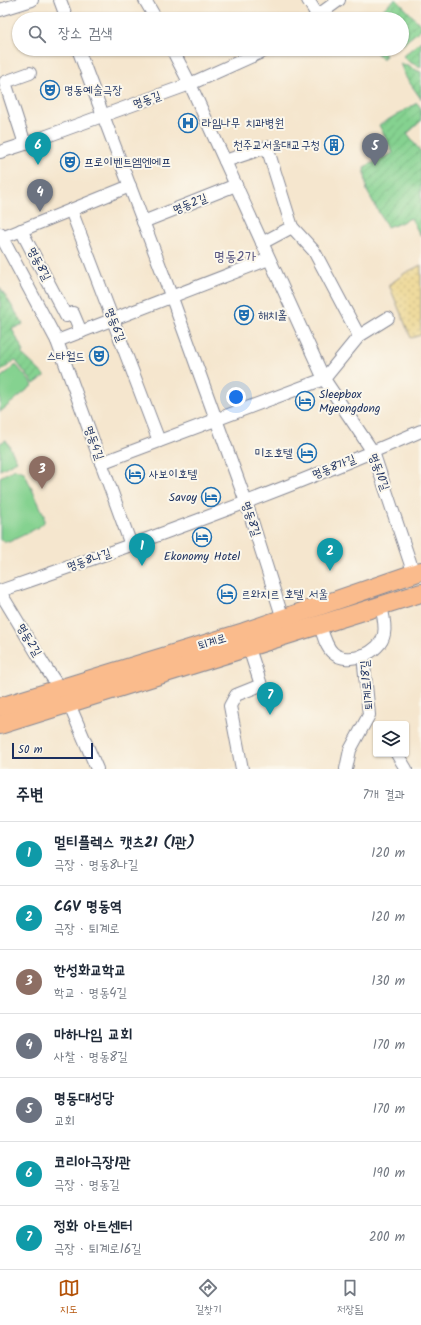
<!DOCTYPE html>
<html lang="ko">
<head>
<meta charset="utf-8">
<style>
  body { margin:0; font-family:Kalam,"Poor Story",sans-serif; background:#f6f6f7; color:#1f2937 }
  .controls { position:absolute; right:12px; bottom:12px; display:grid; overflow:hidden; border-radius:4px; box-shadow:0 1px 3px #0004 }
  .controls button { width:36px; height:36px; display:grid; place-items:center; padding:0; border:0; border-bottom:1px solid #e0e1e3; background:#fff; color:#1f2937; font:20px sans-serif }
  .scale { position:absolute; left:12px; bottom:10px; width:81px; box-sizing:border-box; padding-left:4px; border:2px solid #1b2f5e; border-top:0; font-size:11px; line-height:14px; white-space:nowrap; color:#1b2f5e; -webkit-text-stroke:3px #fbf7ec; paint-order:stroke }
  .you { position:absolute; left:236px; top:397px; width:14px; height:14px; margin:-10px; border:3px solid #fff; border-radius:50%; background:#1a73e8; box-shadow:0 0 0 6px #1a73e833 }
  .badge { display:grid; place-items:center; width:26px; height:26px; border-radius:50%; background:#b45309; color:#fff; font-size:13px; font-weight:700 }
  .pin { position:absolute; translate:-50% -33px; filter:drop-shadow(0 1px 2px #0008) }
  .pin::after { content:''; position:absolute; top:21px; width:14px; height:12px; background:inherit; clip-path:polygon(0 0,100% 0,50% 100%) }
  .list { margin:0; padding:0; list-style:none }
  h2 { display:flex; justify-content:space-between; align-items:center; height:52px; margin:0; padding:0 16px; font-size:17px }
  h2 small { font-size:13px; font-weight:400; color:#747a83 }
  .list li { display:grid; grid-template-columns:26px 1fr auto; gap:12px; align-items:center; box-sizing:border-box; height:64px; padding:0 16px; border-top:1px solid #e0e1e3 }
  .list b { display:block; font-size:15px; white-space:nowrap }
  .list p { margin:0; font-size:13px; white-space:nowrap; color:#747a83 }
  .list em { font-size:13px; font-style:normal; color:#747a83 }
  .icon { flex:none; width:22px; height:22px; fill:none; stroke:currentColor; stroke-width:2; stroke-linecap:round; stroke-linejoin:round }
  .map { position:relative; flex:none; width:421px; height:769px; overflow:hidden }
  .search { position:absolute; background:#fff; box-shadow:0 1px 3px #0004; left:12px; right:12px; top:12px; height:44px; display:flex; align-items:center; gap:10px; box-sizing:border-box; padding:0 14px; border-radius:22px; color:#747a83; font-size:15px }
  .sheet { height:500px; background:#fff }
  nav { display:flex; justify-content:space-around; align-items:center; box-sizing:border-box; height:56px; border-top:1px solid #e0e1e3; background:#fff; font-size:11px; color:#747a83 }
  nav a { display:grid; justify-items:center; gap:2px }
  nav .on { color:#b45309 }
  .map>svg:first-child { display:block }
</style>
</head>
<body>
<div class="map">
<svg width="421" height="769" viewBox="0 0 421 769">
  <defs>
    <pattern id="sand-dots" width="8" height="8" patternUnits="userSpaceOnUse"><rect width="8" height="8" fill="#eeda9e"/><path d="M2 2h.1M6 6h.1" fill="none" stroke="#ccbb8a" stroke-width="1.8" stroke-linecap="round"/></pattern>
    <pattern id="garden-furrows" width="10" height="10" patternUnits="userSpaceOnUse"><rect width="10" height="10" fill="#85d290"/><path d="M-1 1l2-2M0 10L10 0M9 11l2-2" fill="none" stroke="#6cab79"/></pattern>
  </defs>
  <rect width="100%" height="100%" fill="#fbf7ec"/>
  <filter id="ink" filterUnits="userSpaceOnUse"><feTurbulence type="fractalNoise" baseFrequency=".025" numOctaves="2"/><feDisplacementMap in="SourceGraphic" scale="8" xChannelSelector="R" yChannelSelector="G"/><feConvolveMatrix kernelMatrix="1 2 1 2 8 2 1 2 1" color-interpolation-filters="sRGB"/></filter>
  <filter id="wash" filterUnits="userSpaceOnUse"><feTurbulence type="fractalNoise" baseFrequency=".012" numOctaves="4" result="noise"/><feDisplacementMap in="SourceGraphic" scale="16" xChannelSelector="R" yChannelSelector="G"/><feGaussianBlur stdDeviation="0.9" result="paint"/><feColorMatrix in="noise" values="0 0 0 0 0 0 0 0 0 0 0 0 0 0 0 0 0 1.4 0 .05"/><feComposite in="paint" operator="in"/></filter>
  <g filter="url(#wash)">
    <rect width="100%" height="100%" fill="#f5e6ce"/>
    <g fill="#85d290" stroke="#508077">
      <path d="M16 365 33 385 0 412V378Z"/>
      <path d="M6 440 17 461 0 470V443Z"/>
      <path d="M15 469 24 472 44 515C44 518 44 520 44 522 42 527 15 539 9 542L0 540V477Z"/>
    </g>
    <path fill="url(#sand-dots)" stroke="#84847e" d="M421 265V335L411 338 389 285 405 273Z"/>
    <g fill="url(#garden-furrows)" stroke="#508077">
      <path d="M394 0H397L421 25V29L403 44 402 19H374V17Z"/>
      <path d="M359 11 364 19H348Z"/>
      <path d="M421 41V67L409 62 403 56Z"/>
      <path d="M373 49H382L386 56 382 59Z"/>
      <path d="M400 63 421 72V99L405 76Z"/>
      <path d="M417 103 421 108V121L407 134 421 152V237L411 218 393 226 392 225 387 227 367 191 364 167 393 153 379 125Z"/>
      <path d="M0 287 23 324 12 329 24 352 21 353 45 376 34 384 15 360 0 372Z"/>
    </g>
  </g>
  <g filter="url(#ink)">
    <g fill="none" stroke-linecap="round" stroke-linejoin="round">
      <defs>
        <g id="minor">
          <path d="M60 0 67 19"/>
          <path d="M145 0 156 19"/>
          <path d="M308 0 318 16"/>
          <path d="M0 10 32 0"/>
          <path d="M313 19 339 0"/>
          <path d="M78 49 172 298 246 502 283 619"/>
          <path d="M172 49 190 84 324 379 373 452 414 574"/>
          <path d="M25 144 5 82 30 73"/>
          <path d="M0 152 25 144 190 84 268 49"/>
          <path d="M71 210 159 441"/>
          <path d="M143 222 236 185"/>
          <path d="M21 230 66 316 73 313 81 332"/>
          <path d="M0 234 57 341 131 545"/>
          <path d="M2 238 130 186"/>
          <path d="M262 243 292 227"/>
          <path d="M359 336 388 318"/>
          <path d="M57 341 269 259"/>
          <path d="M101 463 324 379 359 336 314 251 292 227 267 147 225 161"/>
          <path d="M0 591C142 542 283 491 421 431"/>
          <path d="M0 592 44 665 60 689"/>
          <path d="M320 625C323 635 326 647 333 653 348 666 381 653 384 634 386 625 383 615 381 606"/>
          <path d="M69 704 97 769"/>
          <path d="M397 754 406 769"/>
          <path d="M242 769 230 706 236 695 261 685 249 648"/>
          <path d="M346 769 350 750 369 715 363 655"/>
        </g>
        <g id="primary">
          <path d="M0 707 244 632 421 571"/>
          <path d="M0 725 421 593"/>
        </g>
      </defs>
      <use href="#minor" stroke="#888a96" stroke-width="14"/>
      <use href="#primary" stroke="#888a96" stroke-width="20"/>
      <use href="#minor" stroke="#fff" stroke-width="12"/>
      <use href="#primary" stroke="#fabb8c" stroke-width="18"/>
    </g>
  </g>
  <defs>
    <symbol id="theatre-ring" viewBox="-11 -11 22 22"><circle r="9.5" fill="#fbf7ec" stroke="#1f6fb2" stroke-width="1.5"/><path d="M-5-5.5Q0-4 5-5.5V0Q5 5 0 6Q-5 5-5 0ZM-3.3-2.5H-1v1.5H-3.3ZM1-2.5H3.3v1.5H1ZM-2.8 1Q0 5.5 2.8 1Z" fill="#1f6fb2"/></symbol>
    <symbol id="hospital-ring" viewBox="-11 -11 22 22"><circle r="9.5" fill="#fbf7ec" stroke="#1f6fb2" stroke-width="1.5"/><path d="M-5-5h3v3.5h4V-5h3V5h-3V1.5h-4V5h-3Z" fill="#1f6fb2"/></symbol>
    <symbol id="building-ring" viewBox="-11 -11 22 22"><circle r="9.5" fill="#fbf7ec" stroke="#1f6fb2" stroke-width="1.5"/><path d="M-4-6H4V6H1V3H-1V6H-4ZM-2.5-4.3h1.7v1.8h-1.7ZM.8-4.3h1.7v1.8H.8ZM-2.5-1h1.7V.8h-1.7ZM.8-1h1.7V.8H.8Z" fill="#1f6fb2"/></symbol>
    <symbol id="hotel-ring" viewBox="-11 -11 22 22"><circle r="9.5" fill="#fbf7ec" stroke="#1f6fb2" stroke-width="1.5"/><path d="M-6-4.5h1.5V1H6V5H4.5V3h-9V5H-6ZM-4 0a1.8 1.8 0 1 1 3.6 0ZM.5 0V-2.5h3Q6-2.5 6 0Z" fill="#1f6fb2"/></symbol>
  </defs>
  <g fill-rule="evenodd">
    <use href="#theatre-ring" x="39" y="79" width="22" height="22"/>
    <use href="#hospital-ring" x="177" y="112" width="22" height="22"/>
    <use href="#building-ring" x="323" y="134" width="22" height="22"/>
    <use href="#theatre-ring" x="59" y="151" width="22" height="22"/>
    <use href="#theatre-ring" x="233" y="304" width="22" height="22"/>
    <use href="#theatre-ring" x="88" y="345" width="22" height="22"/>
    <use href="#hotel-ring" x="294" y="390" width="22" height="22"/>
    <use href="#hotel-ring" x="296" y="442" width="22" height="22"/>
    <use href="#hotel-ring" x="124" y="463" width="22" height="22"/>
    <use href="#hotel-ring" x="200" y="486" width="22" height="22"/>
    <use href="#hotel-ring" x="191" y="526" width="22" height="22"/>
    <use href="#hotel-ring" x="216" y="583" width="22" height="22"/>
  </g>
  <g text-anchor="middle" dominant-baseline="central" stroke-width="4" stroke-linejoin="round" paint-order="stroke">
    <g font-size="12" fill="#1b2f5e" stroke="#fbf7ec" text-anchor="start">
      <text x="64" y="90">명동예술극장</text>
      <text x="202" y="123">라임나무 치과병원</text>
      <text x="320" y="145" text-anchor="end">천주교서울대교구청</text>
      <text x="84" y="162">프로이벤트엠엔에프</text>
      <text x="258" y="315">해치홀</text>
      <text x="85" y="356" text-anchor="end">스타월드</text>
      <text x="319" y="394">Sleepbox<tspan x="319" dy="14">Myeongdong</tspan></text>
      <text x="293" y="453" text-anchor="end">미조호텔</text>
      <text x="149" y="474">사보이호텔</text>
      <text x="197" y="497" text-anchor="end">Savoy</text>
      <text x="202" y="556" text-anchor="middle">Ekonomy Hotel</text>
      <text x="241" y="594">르와지르 호텔 서울</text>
    </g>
    <g font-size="12" fill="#1b2f5e" stroke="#fbf7ec">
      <text transform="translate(147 100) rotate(-20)">명동길</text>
      <text transform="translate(190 204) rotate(-22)">명동2길</text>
      <text transform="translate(39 264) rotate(62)">명동8길</text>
      <text transform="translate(115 325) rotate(69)">명동6길</text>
      <text transform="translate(94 443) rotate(70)">명동4길</text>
      <text transform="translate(334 467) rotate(-22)">명동8가길</text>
      <text transform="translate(379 472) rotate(70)">명동10길</text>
      <text transform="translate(251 519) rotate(72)">명동8길</text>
      <text transform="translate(89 560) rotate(-19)">명동8나길</text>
      <text transform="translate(29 640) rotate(59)">명동2길</text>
      <text transform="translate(212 642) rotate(-17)">퇴계로</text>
      <text transform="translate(367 685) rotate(-95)">퇴계로18길</text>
    </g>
    <g font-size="14" fill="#575581" stroke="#fbf7ec">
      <text x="235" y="257">명동2가</text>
    </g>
  </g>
</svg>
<div class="controls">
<button><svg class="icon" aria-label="layers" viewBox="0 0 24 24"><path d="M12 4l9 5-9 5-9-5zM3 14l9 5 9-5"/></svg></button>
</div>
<div class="scale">50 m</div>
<div class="you"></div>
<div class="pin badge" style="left:142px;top:566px;background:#0f9aa8">1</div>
<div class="pin badge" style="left:330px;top:571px;background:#0f9aa8">2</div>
<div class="pin badge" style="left:42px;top:489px;background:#8d6e63">3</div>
<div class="pin badge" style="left:40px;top:212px;background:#6b7280">4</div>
<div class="pin badge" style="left:375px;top:166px;background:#6b7280">5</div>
<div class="pin badge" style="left:38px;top:165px;background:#0f9aa8">6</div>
<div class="pin badge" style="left:270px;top:715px;background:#0f9aa8">7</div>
<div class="search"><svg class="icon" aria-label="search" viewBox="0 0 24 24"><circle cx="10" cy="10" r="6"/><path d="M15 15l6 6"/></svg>장소 검색</div>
</div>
<section class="sheet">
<h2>주변<small>7개 결과</small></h2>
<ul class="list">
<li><span class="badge" style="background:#0f9aa8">1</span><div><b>멀티플렉스 캣츠21 (1관)</b><p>극장 · 명동8나길</p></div><em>120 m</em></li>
<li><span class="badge" style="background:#0f9aa8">2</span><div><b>CGV 명동역</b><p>극장 · 퇴계로</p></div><em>120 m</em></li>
<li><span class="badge" style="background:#8d6e63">3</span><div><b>한성화교학교</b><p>학교 · 명동4길</p></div><em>130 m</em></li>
<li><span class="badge" style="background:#6b7280">4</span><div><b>마하나임 교회</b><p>사찰 · 명동8길</p></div><em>170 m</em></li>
<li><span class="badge" style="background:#6b7280">5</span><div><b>명동대성당</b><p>교회</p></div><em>170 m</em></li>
<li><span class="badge" style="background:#0f9aa8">6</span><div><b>코리아극장1관</b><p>극장 · 명동길</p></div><em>190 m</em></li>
<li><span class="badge" style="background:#0f9aa8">7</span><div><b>정화 아트센터</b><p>극장 · 퇴계로16길</p></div><em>200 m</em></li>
</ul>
</section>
<nav>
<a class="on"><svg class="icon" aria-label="map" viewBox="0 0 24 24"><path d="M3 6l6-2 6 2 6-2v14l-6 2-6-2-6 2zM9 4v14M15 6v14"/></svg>지도</a>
<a><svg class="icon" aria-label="directions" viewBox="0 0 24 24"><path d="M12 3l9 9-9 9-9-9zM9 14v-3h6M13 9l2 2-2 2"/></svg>길찾기</a>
<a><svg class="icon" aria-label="saved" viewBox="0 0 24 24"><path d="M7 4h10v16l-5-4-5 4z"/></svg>저장됨</a>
</nav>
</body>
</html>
